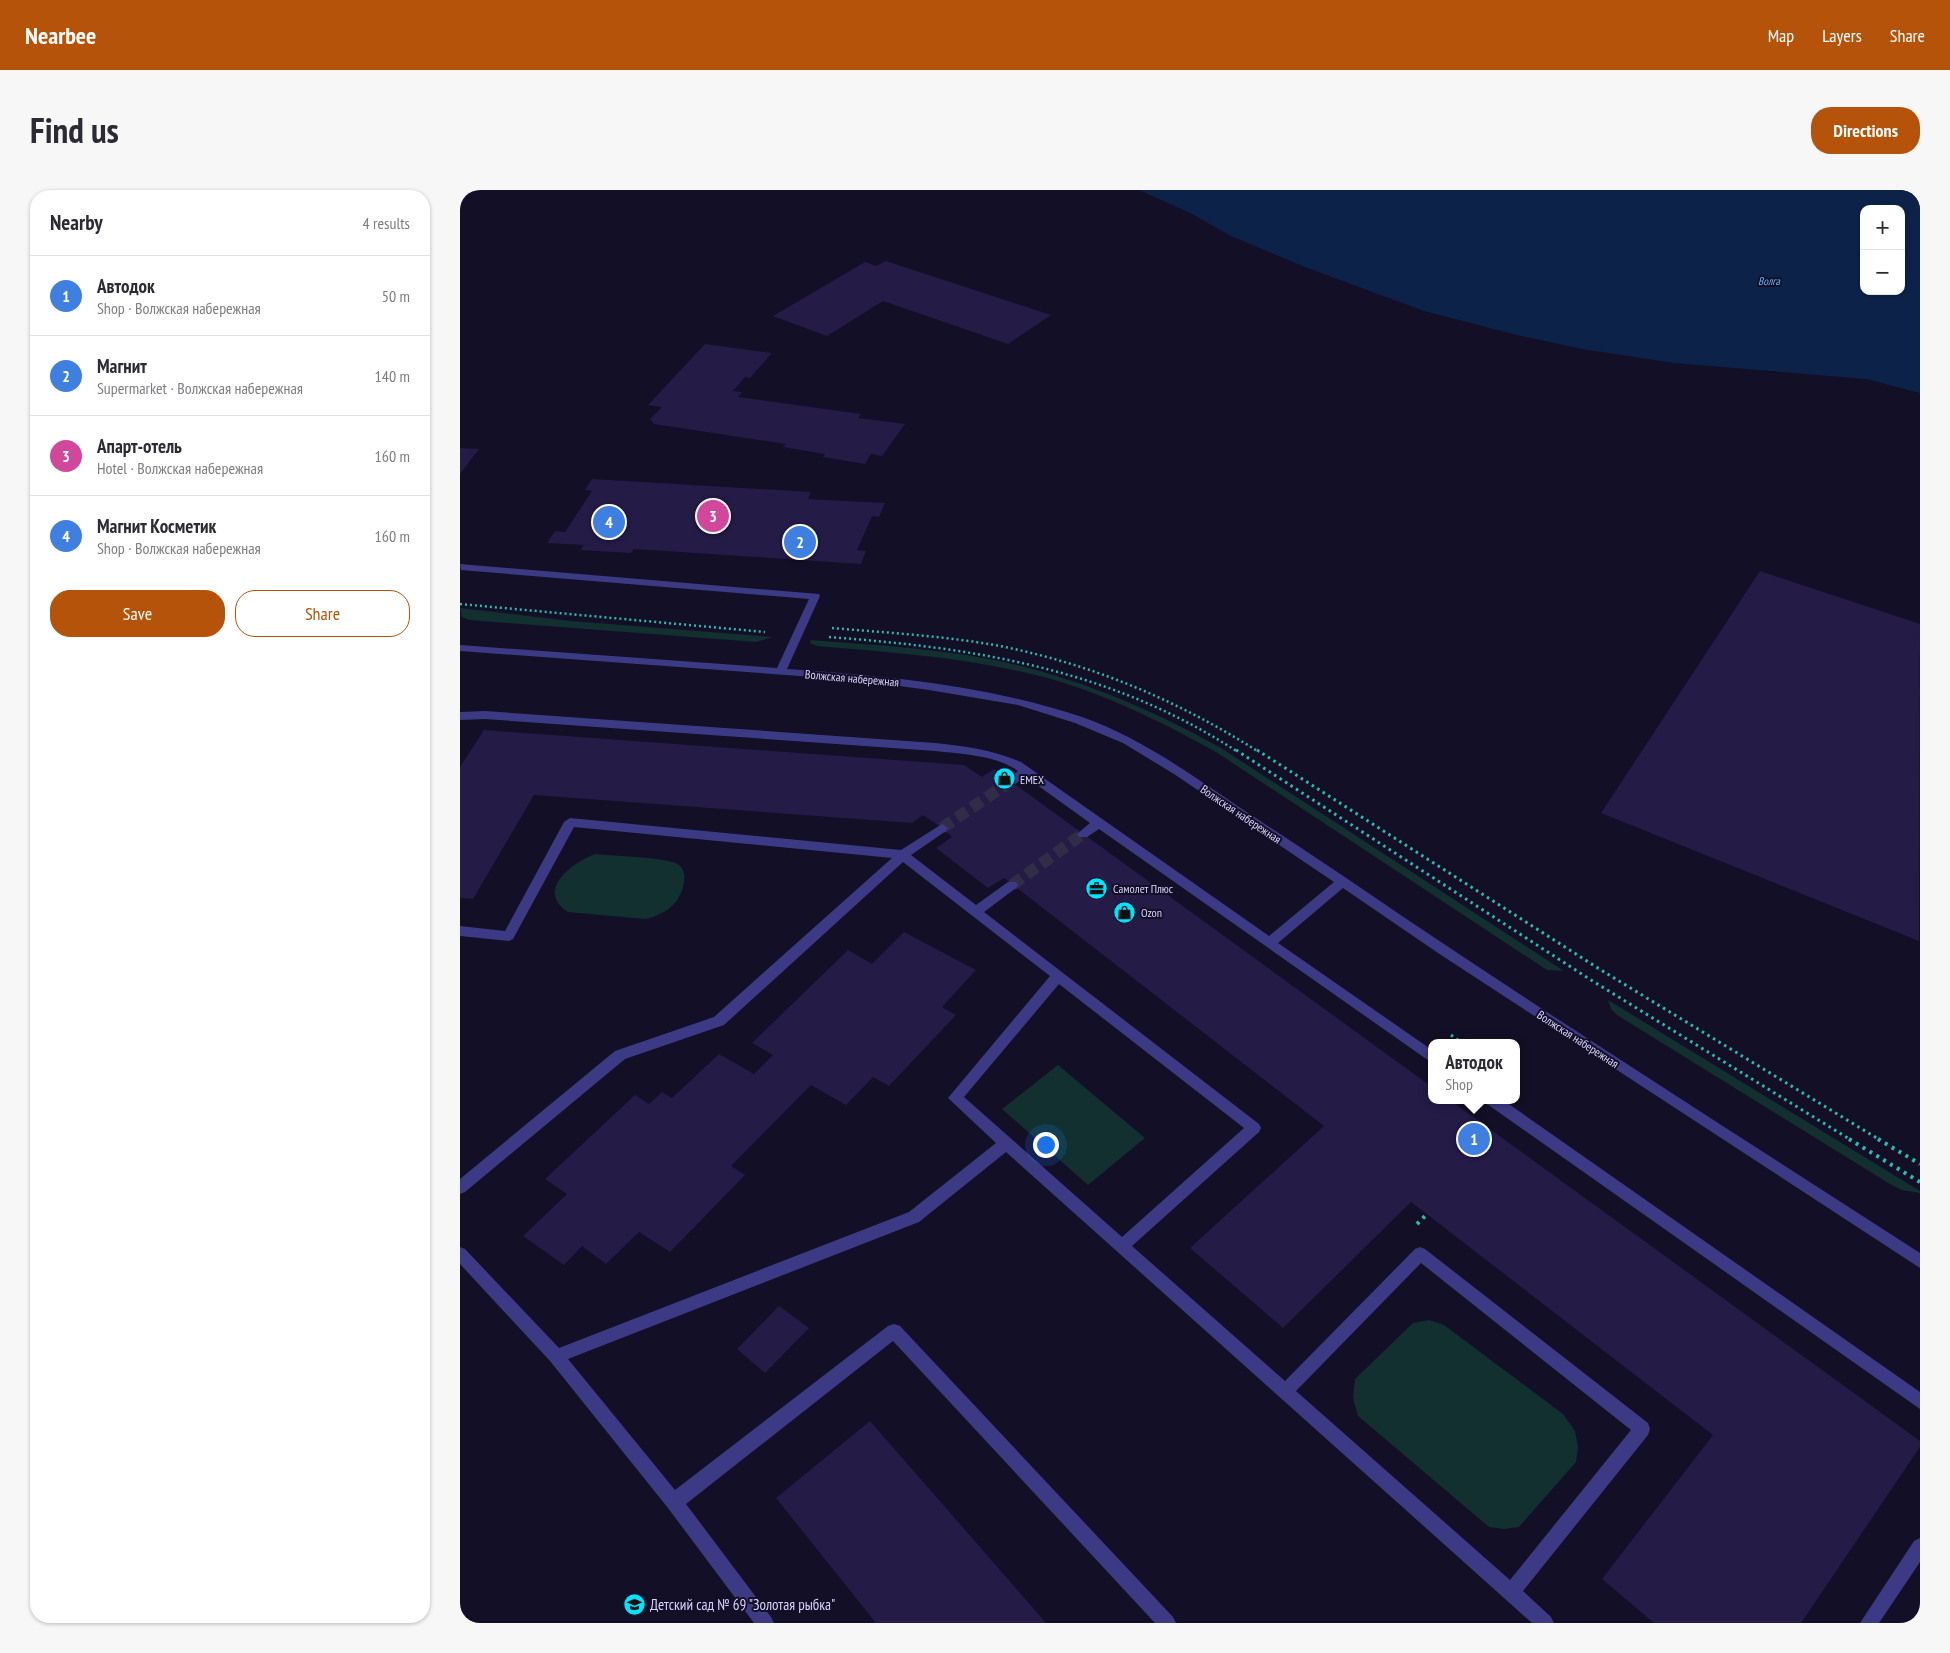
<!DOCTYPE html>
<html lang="en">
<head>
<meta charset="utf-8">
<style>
  body { margin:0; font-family:"PT Sans Narrow",sans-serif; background:#f7f7f7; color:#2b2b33 }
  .controls { position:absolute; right:15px; top:15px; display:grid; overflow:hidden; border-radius:10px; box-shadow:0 1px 4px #0004 }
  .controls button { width:45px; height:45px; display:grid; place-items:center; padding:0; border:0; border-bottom:1px solid #e1e1e2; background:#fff; color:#2b2b33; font:25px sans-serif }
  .you { position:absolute; left:585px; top:954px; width:18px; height:18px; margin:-12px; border:4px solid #fff; border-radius:50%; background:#1a73e8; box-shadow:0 0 0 8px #1a73e833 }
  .badge { display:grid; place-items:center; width:32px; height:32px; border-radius:50%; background:#b45309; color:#fff; font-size:16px; font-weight:700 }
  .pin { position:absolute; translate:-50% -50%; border:2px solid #fff; box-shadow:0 1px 5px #0006 }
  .popup { position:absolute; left:968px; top:849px; width:92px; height:65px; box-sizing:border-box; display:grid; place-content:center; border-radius:10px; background:#fff; filter:drop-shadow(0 1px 4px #0005); font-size:16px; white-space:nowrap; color:#7c7c81 }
  .popup b { font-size:19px; color:#2b2b33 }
  .popup::after { content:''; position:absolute; left:50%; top:100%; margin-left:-10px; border:10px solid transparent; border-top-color:#fff }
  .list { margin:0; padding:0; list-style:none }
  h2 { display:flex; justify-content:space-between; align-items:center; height:65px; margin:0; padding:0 20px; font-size:21px }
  h2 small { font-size:16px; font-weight:400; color:#7c7c81 }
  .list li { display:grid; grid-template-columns:32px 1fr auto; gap:15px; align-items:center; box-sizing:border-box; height:80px; padding:0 20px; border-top:1px solid #e1e1e2 }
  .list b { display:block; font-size:19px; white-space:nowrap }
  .list p { margin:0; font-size:16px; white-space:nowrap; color:#7c7c81 }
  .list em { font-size:16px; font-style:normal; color:#7c7c81 }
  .actions { display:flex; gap:10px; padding:15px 20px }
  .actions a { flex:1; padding:11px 0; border:1px solid #b45309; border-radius:20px; text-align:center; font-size:18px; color:#b45309 }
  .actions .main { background:#b45309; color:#fff }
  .map { position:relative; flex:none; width:1460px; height:1433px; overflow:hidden; border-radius:20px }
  header { display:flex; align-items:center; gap:30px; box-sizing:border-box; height:70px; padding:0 25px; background:#b45309; color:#fff }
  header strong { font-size:24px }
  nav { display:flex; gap:28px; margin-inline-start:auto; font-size:18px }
  .intro { display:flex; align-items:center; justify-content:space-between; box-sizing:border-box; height:120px; padding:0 30px }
  h1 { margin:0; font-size:35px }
  .button { padding:12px 22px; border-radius:20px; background:#b45309; color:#fff; font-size:18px; font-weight:700 }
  main { display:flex; gap:30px; padding:0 30px }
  aside { flex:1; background:#fff; border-radius:20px; box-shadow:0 1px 4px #0004 }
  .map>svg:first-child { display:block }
</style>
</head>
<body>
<header>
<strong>Nearbee</strong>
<nav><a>Map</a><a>Layers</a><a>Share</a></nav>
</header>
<div class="intro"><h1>Find us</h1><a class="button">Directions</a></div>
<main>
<aside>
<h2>Nearby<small>4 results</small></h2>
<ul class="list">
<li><span class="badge" style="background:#3f7fe0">1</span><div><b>Автодок</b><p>Shop · Волжская набережная</p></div><em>50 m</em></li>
<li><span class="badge" style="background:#3f7fe0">2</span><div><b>Магнит</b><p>Supermarket · Волжская набережная</p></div><em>140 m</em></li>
<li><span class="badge" style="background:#d1479c">3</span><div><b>Апарт-отель</b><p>Hotel · Волжская набережная</p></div><em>160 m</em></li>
<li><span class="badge" style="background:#3f7fe0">4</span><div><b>Магнит Косметик</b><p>Shop · Волжская набережная</p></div><em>160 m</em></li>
</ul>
<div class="actions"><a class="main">Save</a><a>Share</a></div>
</aside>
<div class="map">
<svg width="1460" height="1433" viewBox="0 0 1460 1433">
  <rect width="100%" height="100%" fill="#130f26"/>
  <g fill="#12302f">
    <path d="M0 418 111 431 313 447 296 452 9 430 2 427Z"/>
    <path d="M350 450C422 456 498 459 569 478 637 496 700 524 761 558L1104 781 1087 780 756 562C695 528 631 497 563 482 496 467 427 462 358 456L351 454Z"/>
    <path d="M135 664C151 666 209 667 219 675 228 682 224 698 219 707 213 719 197 727 185 729L108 722C75 700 112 673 135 664Z"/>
    <path d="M1148 810 1460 1001V1003L1442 1000 1430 994 1157 825 1151 819Z"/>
    <path d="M598 875 685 948 628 995 542 919Z"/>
    <path d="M969 1130 984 1135 1103 1224 1115 1241 1118 1257 1116 1272 1059 1337 1044 1339 1029 1337 898 1226 893 1208 895 1189 953 1133Z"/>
  </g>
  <path fill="#0c2248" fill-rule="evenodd" d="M679 0H1460V203L1406 189 1214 173 1122 159 1057 145 964 121 845 77 771 46 730 23ZM1404 19H1441V101H1404Z"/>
  <g fill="#241b47">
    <path d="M426 71 591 125 548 154 423 111 367 146 313 126 405 72 416 76Z"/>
    <path d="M245 154 312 163 290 188 285 187 273 201 282 202 278 207 401 224 398 228 445 234 422 266 411 264 405 274 363 267 365 264 323 257 326 254 194 234 190 229 202 217 188 215Z"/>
    <path d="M0 258 19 259 0 284Z"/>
    <path d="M132 289 351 302 348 309 425 313 419 327 412 326 397 360 406 361 401 374 174 359 171 363 120 360 124 355 87 353 95 341 105 342 132 301 125 300Z"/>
    <path d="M1300 381 1460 434 1459 751 1141 623Z"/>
    <path d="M24 540 504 575 522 587 534 579 972 897V910H990L1460 1251V1257L1341 1433H1194L1142 1389 1253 1245 951 1012 823 1138 730 1058 864 936 544 688 528 698 476 658 492 647 482 638 463 625 452 633 74 605 13 709 0 708V577Z"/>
    <path d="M444 742 516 780 482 817 496 825 429 896 413 887 386 915 351 895 271 976 285 985 210 1062 179 1042 146 1074 122 1056 104 1075 63 1046 107 1004 85 989 175 905 189 914 202 902 212 908 259 864 294 884 313 865 292 853 388 760 412 774Z"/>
    <path d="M319 1116 349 1138 305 1183 277 1159Z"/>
    <path d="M410 1231 513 1349 586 1433H416L316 1308Z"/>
  </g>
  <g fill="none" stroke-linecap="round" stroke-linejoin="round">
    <g stroke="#312d47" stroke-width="12" stroke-dasharray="12 6" stroke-linecap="butt">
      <path d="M482 638 551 591"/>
      <path d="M552 695 623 644"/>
    </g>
    <g stroke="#2fb8b0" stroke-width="2.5" stroke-dasharray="2 3" stroke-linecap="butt">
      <path d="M0 414 305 442"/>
      <path d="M372 438C430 443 488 446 545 457 637 476 720 512 799 562"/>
      <path d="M369 447C517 458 650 479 778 562"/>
    </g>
    <g stroke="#2fb8b0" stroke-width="3" stroke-dasharray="2.5 4" stroke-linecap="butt">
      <path d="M776 560 1131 790 1391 950"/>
      <path d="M797 560 1141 780 1420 950"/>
      <path d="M991 845 1002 853"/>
    </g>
    <g stroke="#2fb8b0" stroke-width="4" stroke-dasharray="3 5" stroke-linecap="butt">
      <path d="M1389 949 1460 992"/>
      <path d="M1418 949 1460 974"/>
      <path d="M957 1034 967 1024"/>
    </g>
    <g fill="#3d3a85" fill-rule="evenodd">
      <path d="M0 374 359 404 360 406 327 479C426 486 527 495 622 527 679 547 729 583 779 617 834 653 888 689 942 726 1113 841 1287 951 1460 1063V1078L978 763 883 698 818 753 972 860V873L639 639 627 647H619L617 644 630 633 566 587 555 594H547L545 591 558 581C535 565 503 564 475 561L25 529 0 530V522L25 521 475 553C505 556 533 560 561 572L809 746 874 692 714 584 663 553 615 533 558 515 469 500 395 490 0 461V455L317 478 349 409 1 380Z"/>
      <path d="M110 628 441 660 482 634 488 638 486 641 451 665 516 715 548 692H556L558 695 556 698 524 722 799 934 801 938 799 942 672 1056 825 1191 955 1059 960 1057 965 1059 1188 1233 1190 1239 1188 1245 1063 1401 1091 1427 1094 1433H1072L546 962 459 1032 108 1169 215 1300 428 1136 434 1134 440 1136 713 1427 716 1433H695L433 1151 226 1314 311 1427 314 1433H294L208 1318 90 1171 0 1074V1057L5 1059 99 1158 449 1022 536 953 488 908 590 786 443 672 264 835 165 869 5 1002 0 1004V989L155 861 254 827 432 668 114 637 53 749 49 751 0 746V736L45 741 104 632ZM599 794 784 938 662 1047 504 907ZM961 1073 1171 1240 1050 1390 836 1201Z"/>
      <path d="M1025 910H1043L1460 1202V1219L1027 914Z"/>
      <path d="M1460 1348V1372L1419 1433H1400L1454 1351Z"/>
    </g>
  </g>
  <defs>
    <symbol id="shop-disc" viewBox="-11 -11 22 22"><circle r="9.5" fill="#00e5ff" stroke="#130f26"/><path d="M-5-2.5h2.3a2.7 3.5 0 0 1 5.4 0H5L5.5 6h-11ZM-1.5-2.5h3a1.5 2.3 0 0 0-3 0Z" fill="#111"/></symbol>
    <symbol id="office-disc" viewBox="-11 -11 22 22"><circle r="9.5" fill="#00e5ff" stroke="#130f26"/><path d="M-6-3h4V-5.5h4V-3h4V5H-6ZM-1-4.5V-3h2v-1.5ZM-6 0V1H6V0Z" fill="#111"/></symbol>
    <symbol id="school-disc" viewBox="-11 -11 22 22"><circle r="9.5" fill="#00e5ff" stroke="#130f26"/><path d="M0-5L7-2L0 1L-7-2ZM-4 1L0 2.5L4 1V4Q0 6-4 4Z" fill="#111"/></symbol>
  </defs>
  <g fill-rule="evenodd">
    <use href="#shop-disc" x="532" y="576" width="25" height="25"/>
    <use href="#office-disc" x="624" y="686" width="25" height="25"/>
    <use href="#shop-disc" x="652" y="710" width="25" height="25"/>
    <use href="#school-disc" x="162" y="1402" width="25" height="25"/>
  </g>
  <g text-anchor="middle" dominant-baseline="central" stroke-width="4" stroke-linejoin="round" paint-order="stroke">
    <g font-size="11" font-style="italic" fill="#62b6ff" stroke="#130f26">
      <text x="1309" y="91">Волга</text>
    </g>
    <g font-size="12" fill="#d9d4ff" stroke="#130f26">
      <text transform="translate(392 488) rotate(5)">Волжская набережная</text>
      <text transform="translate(781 624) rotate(34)">Волжская набережная</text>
      <text transform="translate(1118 849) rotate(33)">Волжская набережная</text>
    </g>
    <g font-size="12" fill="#d9d4ff" stroke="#130f26" text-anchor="start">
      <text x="560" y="589">EMEX</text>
      <text x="653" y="698">Самолет Плюс</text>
      <text x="681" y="722">Ozon</text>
    </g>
    <g font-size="15" fill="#d9d4ff" stroke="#130f26" text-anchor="start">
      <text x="190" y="1414">Детский сад № 69 "Золотая рыбка"</text>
    </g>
  </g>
</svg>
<div class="controls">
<button>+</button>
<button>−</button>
</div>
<div class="you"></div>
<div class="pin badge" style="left:1014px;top:949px;background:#3f7fe0">1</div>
<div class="popup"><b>Автодок</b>Shop</div>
<div class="pin badge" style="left:340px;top:352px;background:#3f7fe0">2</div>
<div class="pin badge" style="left:253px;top:326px;background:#d1479c">3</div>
<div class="pin badge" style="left:149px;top:332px;background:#3f7fe0">4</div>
</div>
</main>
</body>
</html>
